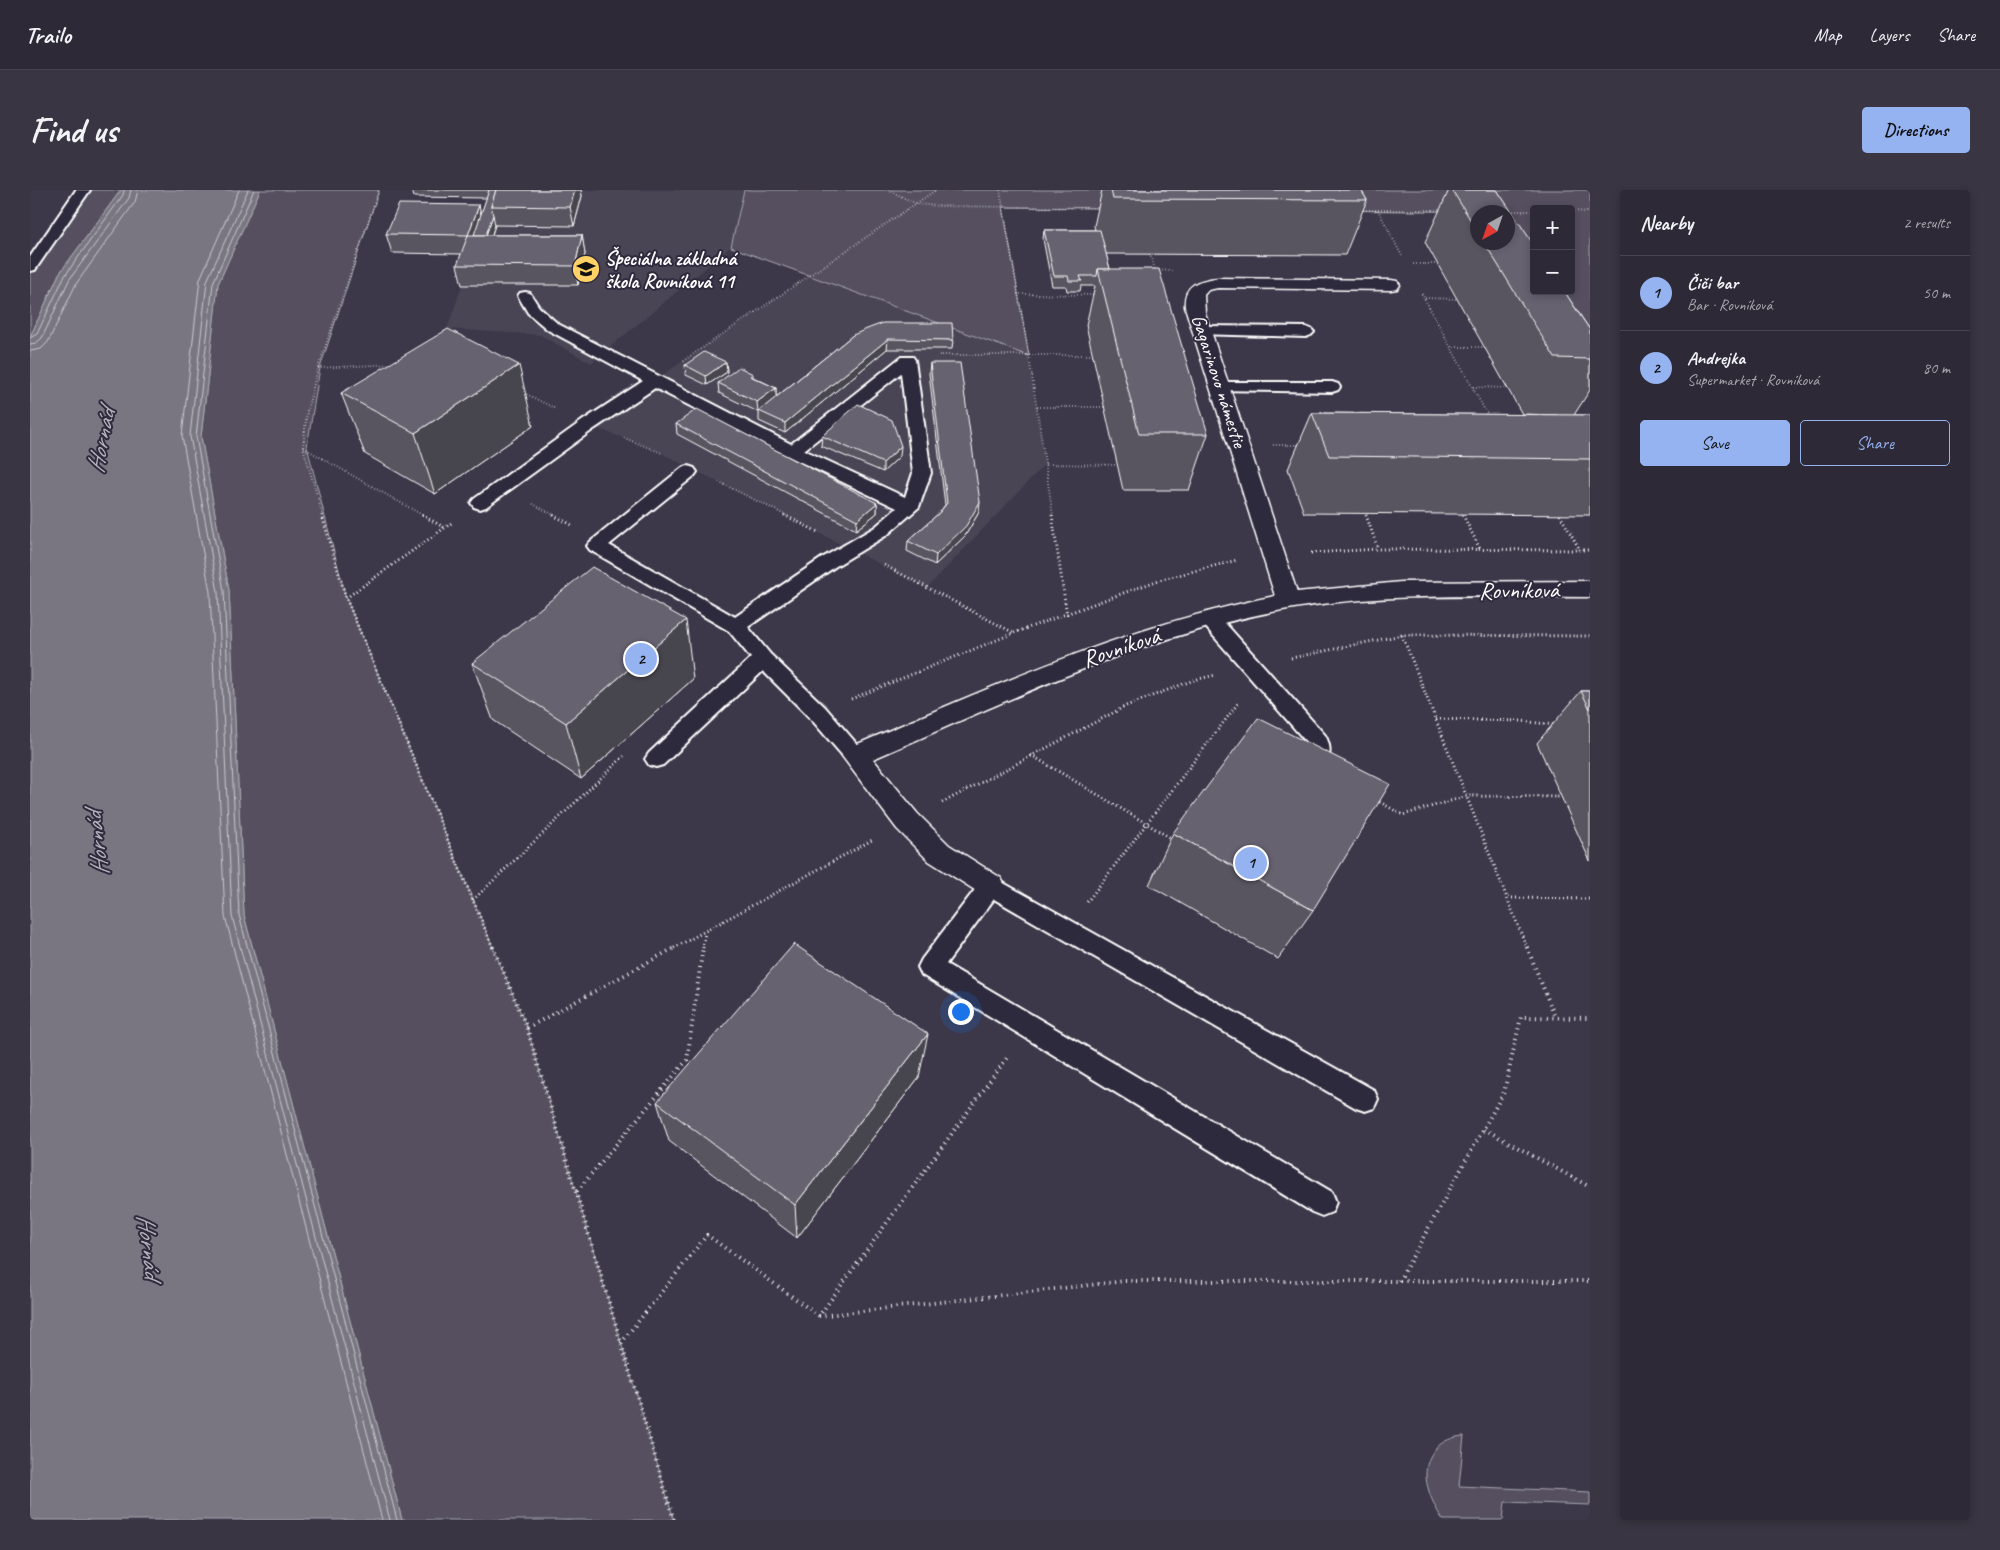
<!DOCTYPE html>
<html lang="en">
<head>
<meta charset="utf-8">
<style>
  body { margin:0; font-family:Caveat,sans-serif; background:#393542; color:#f1f3f6 }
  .controls { position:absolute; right:15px; top:15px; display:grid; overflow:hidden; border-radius:5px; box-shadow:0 2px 8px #0003 }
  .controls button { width:45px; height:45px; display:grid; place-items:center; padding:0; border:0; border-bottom:1px solid #484552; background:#2d2937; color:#f1f3f6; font:25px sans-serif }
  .compass { position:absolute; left:1440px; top:15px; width:45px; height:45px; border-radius:50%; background:#2d2937; box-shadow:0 2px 8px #0003; rotate:220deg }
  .you { position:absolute; left:930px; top:821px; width:18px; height:18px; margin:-12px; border:4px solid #fff; border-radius:50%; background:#1a73e8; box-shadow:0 0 0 8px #1a73e833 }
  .badge { display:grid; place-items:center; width:32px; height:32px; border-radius:50%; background:#95b2f1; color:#111; font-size:16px; font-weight:700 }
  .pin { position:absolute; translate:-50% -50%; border:2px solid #fff; box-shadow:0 1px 5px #0006 }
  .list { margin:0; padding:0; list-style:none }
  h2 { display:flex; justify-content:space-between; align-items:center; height:65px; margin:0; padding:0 20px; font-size:21px }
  h2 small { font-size:16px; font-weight:400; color:#a7a6ad }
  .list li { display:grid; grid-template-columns:32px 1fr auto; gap:15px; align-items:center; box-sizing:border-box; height:75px; padding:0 20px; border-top:1px solid #484552 }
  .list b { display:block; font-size:19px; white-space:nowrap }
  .list p { margin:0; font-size:16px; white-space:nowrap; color:#a7a6ad }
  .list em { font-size:16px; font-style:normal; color:#a7a6ad }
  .actions { display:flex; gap:10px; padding:15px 20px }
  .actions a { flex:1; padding:11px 0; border:1px solid #95b2f1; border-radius:5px; text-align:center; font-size:18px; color:#95b2f1 }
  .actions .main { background:#95b2f1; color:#111 }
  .map { position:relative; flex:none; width:1560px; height:1330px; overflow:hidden; border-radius:5px }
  header { display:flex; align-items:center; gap:30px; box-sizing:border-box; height:70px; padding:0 25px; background:#2d2937; border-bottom:1px solid #484552 }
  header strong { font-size:24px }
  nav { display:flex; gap:28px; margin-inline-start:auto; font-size:18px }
  .intro { display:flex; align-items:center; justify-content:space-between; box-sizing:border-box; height:120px; padding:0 30px }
  h1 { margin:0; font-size:35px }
  .button { padding:12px 22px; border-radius:5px; background:#95b2f1; color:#111; font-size:18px; font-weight:700 }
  main { display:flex; gap:30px; padding:0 30px }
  aside { flex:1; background:#2d2937; border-radius:5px; box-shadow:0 2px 8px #0003 }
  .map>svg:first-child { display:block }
</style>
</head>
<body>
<header>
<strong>Trailo</strong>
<nav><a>Map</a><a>Layers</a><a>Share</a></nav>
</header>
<div class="intro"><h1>Find us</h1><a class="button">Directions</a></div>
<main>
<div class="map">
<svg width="1560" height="1330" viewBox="0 0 1560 1330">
  <rect width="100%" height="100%" fill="#3c3749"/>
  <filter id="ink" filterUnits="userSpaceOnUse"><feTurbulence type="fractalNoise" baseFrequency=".02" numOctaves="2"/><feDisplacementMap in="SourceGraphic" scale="10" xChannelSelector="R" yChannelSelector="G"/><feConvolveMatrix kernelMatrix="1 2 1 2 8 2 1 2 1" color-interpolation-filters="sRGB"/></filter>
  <g filter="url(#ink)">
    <g fill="#494455">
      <path d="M387 0H714L701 57 561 173 510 145 417 139 443 64 362 63 374 33 453 34 462 8 384 7Z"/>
      <path d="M780 86 999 166 1015 274 897 398 627 261 558 235Z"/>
    </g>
    <g fill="#555060" stroke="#aaa8b0" fill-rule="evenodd">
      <path d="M53 0H91L29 84 0 147V77Z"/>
      <path d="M230 0H349L290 178 277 257 316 408 497 838 644 1330H372L214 725 199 400 171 247 188 94Z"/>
      <path d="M714 0H1560V197L1471 53 1478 52V22L973 17 999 166 701 57ZM1504 19H1541V101H1504Z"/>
      <path d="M1434 1246 1429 1296 1560 1302V1315L1475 1312 1473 1330H1413C1405 1318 1397 1301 1396 1287 1395 1263 1412 1247 1434 1246Z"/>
    </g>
    <path fill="#797682" stroke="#afadb4" d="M91 0H230L188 94 171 247 199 400 214 725 372 1330H0V147L29 84Z"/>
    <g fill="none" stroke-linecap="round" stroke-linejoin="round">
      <g stroke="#c9c8cd" stroke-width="1">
        <path d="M209 0 170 89 152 246 180 402 195 726 352 1330"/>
        <path d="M218 0 177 91 160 246 188 402 202 726 360 1330"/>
        <path d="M224 0 183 93 166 247 194 401 209 725 367 1330"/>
        <path d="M0 148 7 144 34 87 93 5 94 0"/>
        <path d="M0 154 6 153 12 148 39 90 99 8 101 0"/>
        <path d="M0 161 11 159 18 152 46 94 105 12 108 0"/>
      </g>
      <defs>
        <g id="service">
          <path d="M46 0H60L5 80 0 81V67Z"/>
          <path d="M495 102 500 103 509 117 528 134 761 254 871 167H883L885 170 901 283 889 317 857 345 806 376 718 437 740 464 795 517 832 560 836 566 832 572 825 574 818 572 781 529 733 481 633 575 626 577 619 575 615 569 619 563 721 468 699 441 560 360 557 356 560 352 652 278 658 276 664 278 667 282 664 286 579 355 705 427 792 368 845 337 867 318 756 265 625 198 564 239 456 317 450 319 444 317 441 313 444 309 552 231 613 191 518 140 498 123 488 106 490 103ZM871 183 883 283 875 307 774 260Z"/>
          <path d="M1172 136 1276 137 1281 139 1284 142 1281 145 1276 147 1167 144 1164 141 1167 138Z"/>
          <path d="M1190 192H1302L1308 194 1310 197 1308 200 1302 202 1184 200 1182 197 1184 194Z"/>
          <path d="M1180 422 1187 424 1295 545C1306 565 1295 575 1286 592L1278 594 1270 592 1267 586 1279 565 1278 554 1173 434 1170 429 1173 424Z"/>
          <path d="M961 686 1344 900 1348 909 1344 918 1335 921 1326 918 964 709 916 774 1302 1002 1306 1012 1302 1022 1292 1026 1282 1022 892 785 888 777 892 769 953 689Z"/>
        </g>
        <path id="minor" d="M1188 88 1361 90 1367 91 1370 95 1367 99 1361 100 1188 98 1178 100 1174 105 1175 123 1267 402 1371 392 1560 391V407C1460 407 1357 402 1258 419 1112 445 977 511 843 569L887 623 919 655 971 688 975 696 971 704 961 708 951 704 899 671 867 639 812 566 816 559C956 499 1095 436 1245 406L1155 117C1153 94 1169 90 1188 88Z"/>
      </defs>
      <use href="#service" stroke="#fff" stroke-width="4"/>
      <use href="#minor" stroke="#fff" stroke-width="3"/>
      <g stroke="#fff" stroke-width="2" stroke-dasharray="0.5 2.5" stroke-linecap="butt">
        <path d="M858 0 887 14 908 16 1072 18"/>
        <path d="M970 0 999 166 1023 326"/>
        <path d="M1330 20H1414"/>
        <path d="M1348 20 1372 66"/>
        <path d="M1477 21H1504"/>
        <path d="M1541 21 1560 22"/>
        <path d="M1120 64 1125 80"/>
        <path d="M1383 74H1407"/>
        <path d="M1126 80 1142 81"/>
        <path d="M987 104 1066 105"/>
        <path d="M1392 104 1458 226"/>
        <path d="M1395 108 1427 109"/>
        <path d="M1421 157H1454"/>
        <path d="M909 165H1063"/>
        <path d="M653 171 906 0"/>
        <path d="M288 178 364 174"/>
        <path d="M1443 197 1477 198"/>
        <path d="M494 203 526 219"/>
        <path d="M1007 217H1075"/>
        <path d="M594 248 632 263"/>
        <path d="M1243 255H1272"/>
        <path d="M274 258 394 326"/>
        <path d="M1015 274 1088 275"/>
        <path d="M689 292 757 326"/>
        <path d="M503 314 526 326"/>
        <path d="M1335 323 1336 326"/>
        <path d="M1432 324 1433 326"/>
        <path d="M293 326 273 257 277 221 288 178 349 0"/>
      </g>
      <g stroke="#fff" stroke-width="3" stroke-dasharray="1 3" stroke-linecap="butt">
        <path d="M292 325 316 408 463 758"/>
        <path d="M392 325 415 338"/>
        <path d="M523 325 542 335"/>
        <path d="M754 325 788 342"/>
        <path d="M1022 325 1037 425"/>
        <path d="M1336 325 1348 359"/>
        <path d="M1433 325 1450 359"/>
        <path d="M1530 325 1550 360"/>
        <path d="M1281 363 1348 359 1560 360"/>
        <path d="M854 375 984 443"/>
        <path d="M316 408 423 332"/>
        <path d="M1372 445 1497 758"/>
        <path d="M1261 468 1372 445 1560 446"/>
        <path d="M821 509 984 443 1129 390 1207 370"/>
        <path d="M1406 529 1491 531 1525 535"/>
        <path d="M1001 565 1144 650"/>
        <path d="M1346 610 1373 625 1437 606 1532 607"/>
        <path d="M912 613 1096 516 1164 490 1186 485"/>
        <path d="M1478 708 1560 709"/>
        <path d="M443 710 594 566"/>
        <path d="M1057 712 1209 512"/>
        <path d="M644 758 844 649"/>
        <path d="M673 758 675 742"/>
      </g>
      <g stroke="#fff" stroke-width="4" stroke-dasharray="1 4.5" stroke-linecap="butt">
        <path d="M463 757 497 838 644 1330"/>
        <path d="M1497 757 1525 827"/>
        <path d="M497 838 646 757"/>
        <path d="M1454 939 1560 997"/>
        <path d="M547 1001 657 870 673 757"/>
        <path d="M1369 1091 1474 902 1491 827 1560 828"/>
        <path d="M789 1126 1095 1091H1560"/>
        <path d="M591 1153 677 1045 789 1126 979 865"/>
      </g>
      <use href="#service" fill="#2f2a3d" fill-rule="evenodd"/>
      <use href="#minor" fill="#2f2a3d" fill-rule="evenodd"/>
    </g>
    <g fill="#585460" stroke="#fff" fill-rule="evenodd">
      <path d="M382 0H551L552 6 544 36 465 35 462 45H552L555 64 548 95H432L427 75 432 64 362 63 356 44 449 15 451 24 457 8 384 7Z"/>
      <path d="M1072 0H1331L1337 10 1315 65 1076 64 1080 79 1178 244 1159 300H1093L1056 135 1065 96H1051L1050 101H1037L1036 96H1022L1013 49 1014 40H1065L1064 36Z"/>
      <path d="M1419 0H1467L1560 140V200L1544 225H1560V325L1274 323 1258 279 1282 223 1527 225 1492 224 1395 52ZM1448 22 1478 52H1448Z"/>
      <path d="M823 145 923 150 922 159H857L755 243 729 231V222H728L689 203 688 193 723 184V187L746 198V207Z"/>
      <path d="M696 172 697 182 677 195 656 185 655 175Z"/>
      <path d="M900 173 949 322 935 346 905 375 877 361 878 351 909 323 915 315 899 183Z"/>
      <path d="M311 203 503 236 405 304 335 264Z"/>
      <path d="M646 234 847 313V323L826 340 647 244Z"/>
      <path d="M792 246 870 266 853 282 791 256Z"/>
      <path d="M442 473 663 489 551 589 463 530Z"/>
      <path d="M1551 501H1560V671L1507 553Z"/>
      <path d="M1143 643 1283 720 1248 769 1119 695Z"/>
      <path d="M889 887 767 1048 639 951 627 912Z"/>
    </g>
    <g fill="#47454e" stroke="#fff">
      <path d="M545 0H551L552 6 544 36 540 17Z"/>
      <path d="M449 15 453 34 440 54 438 45Z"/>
      <path d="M463 25 465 35 455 64 453 54Z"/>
      <path d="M552 45 555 64 548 95 545 76Z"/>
      <path d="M858 149 857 159 755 243V233Z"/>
      <path d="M696 172 697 182 677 195 676 186Z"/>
      <path d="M489 175 503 236 405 304 385 243Z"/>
      <path d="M746 198V208L728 222 727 212Z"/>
      <path d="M871 256 870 266 853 282V273Z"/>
      <path d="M950 312 949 322 935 346 905 375 906 365Z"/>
      <path d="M847 313V323L826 340 827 330Z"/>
      <path d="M656 430 663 489 551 589 536 533Z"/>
      <path d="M898 844 889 887 767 1048 765 1015Z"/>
    </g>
    <g fill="#666270" stroke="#fff">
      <path d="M459 0H466L461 16 463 25 456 45H444Z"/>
      <path d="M466 0H545L540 17 461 16Z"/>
      <path d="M1081 0H1331L1337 10 1083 9Z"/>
      <path d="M1422 0H1467L1504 55V101H1534L1560 140V169L1525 168 1454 52H1478V22H1448V42Z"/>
      <path d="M369 14 449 15 438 45 356 44Z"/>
      <path d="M1014 40H1070L1080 79H1068L1067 86H1050L1052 91H1039L1038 86H1024Z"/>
      <path d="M438 45H552L545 76 427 75Z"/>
      <path d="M1068 79H1129L1178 244H1109Z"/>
      <path d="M853 133H922L923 150 858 149 755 233 729 221 823 145 837 139Z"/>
      <path d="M418 139 489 175 385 243 311 203Z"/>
      <path d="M674 162 696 172 676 186 655 175Z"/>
      <path d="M900 173H930L950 312 936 336 906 365 878 351 909 323 917 313Z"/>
      <path d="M709 177 723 184 720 186 746 198 727 212 688 193Z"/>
      <path d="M828 214 862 230 871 256 853 273 792 246Z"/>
      <path d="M667 219 847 313 827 330 646 234Z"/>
      <path d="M1282 223 1560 225V269L1299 266Z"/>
      <path d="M562 377 656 430 536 533 442 473Z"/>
      <path d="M1551 501H1560V519Z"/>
      <path d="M1228 528 1360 594 1283 720 1143 643Z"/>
      <path d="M764 754 898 844 765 1015 627 912Z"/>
    </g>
  </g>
  <defs>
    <symbol id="school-disc" viewBox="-11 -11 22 22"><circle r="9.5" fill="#ffd166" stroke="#2f2a3d"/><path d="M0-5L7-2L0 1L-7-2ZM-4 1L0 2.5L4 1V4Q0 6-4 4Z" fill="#111"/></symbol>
  </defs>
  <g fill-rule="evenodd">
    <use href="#school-disc" x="540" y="63" width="32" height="32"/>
  </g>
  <g text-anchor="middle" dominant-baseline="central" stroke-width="4" stroke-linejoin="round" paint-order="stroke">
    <g font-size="20" font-weight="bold" fill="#fff" stroke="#2f2a3d" text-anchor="start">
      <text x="575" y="68">Špeciálna základná<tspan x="575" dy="23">škola Rovníková 11</tspan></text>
    </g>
    <g font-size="20" fill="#fff" stroke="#2f2a3d">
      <text transform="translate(1189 191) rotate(72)">Gagarinovo námestie</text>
    </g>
    <g font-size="24" fill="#fff" stroke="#2f2a3d">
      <text transform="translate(1489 400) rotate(-1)">Rovníková</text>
      <text transform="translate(1091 457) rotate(-19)">Rovníková</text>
    </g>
    <g font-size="25" font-style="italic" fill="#b5b4ba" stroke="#2f2a3d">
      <text transform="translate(71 251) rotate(-79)">Hornád</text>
      <text transform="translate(67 654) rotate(-97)">Hornád</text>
      <text transform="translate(119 1056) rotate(83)">Hornád</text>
    </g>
  </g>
</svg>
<div class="controls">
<button>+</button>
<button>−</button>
</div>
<svg class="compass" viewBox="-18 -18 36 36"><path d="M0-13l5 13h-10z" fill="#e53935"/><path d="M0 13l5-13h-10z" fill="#a7a6ad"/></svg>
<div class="you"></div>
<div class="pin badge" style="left:1221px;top:673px">1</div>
<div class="pin badge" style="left:611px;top:469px">2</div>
</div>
<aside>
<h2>Nearby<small>2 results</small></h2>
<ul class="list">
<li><span class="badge">1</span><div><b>Čiči bar</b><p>Bar · Rovníková</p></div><em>50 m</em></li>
<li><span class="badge">2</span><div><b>Andrejka</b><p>Supermarket · Rovníková</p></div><em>80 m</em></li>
</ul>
<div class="actions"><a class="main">Save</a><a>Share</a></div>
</aside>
</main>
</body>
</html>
